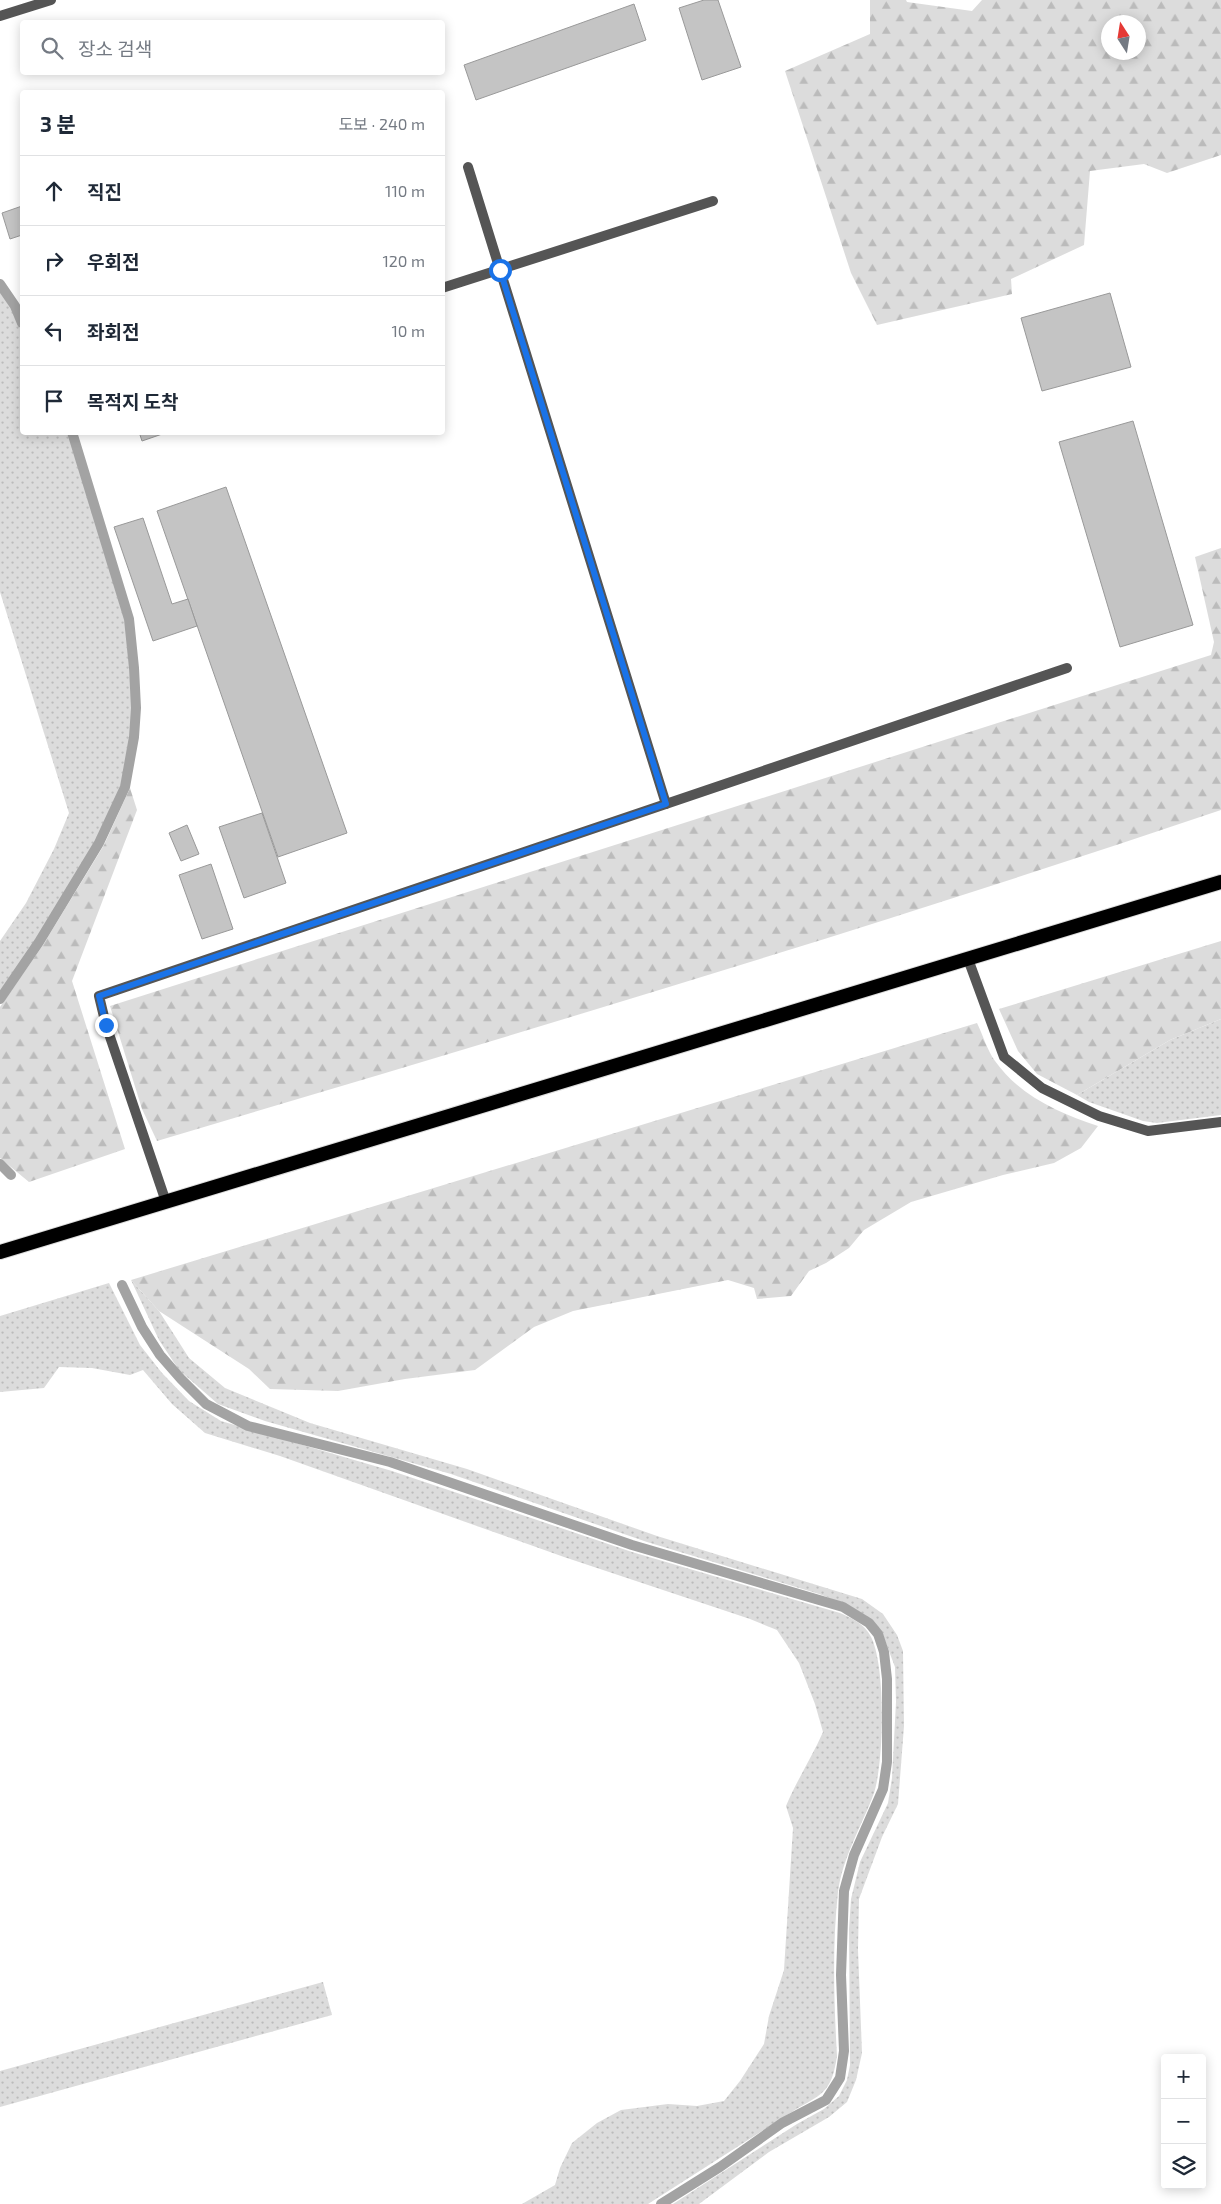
<!DOCTYPE html>
<html lang="ko">
<head>
<meta charset="utf-8">
<style>
  body { margin:0; font-family:"Exo 2","Noto Sans KR",sans-serif; background:#f6f6f7; color:#1f2937 }
  .controls { position:absolute; right:15px; bottom:15px; display:grid; overflow:hidden; border-radius:5px; box-shadow:0 2px 12px #0003 }
  .controls button { width:45px; height:45px; display:grid; place-items:center; padding:0; border:0; border-bottom:1px solid #e0e1e3; background:#fff; color:#1f2937; font:25px sans-serif }
  .compass { position:absolute; left:1101px; top:15px; width:45px; height:45px; border-radius:50%; background:#fff; box-shadow:0 2px 12px #0003; rotate:348deg }
  .stop { position:absolute; width:15px; height:15px; margin:-11px; border:4px solid #1a73e8; border-radius:50%; background:#fff }
  .stop.end { background:#1a73e8; border-color:#fff; box-shadow:0 1px 5px #0008 }
  .list { margin:0; padding:0; list-style:none }
  h2 { display:flex; justify-content:space-between; align-items:center; height:65px; margin:0; padding:0 20px; font-size:21px }
  h2 small { font-size:16px; font-weight:400; color:#747a83 }
  .list li { display:grid; grid-template-columns:32px 1fr auto; gap:15px; align-items:center; box-sizing:border-box; height:70px; padding:0 20px; border-top:1px solid #e0e1e3 }
  .list b { display:block; font-size:19px; white-space:nowrap }
  .list em { font-size:16px; font-style:normal; color:#747a83 }
  .icon { flex:none; width:28px; height:28px; fill:none; stroke:currentColor; stroke-width:2; stroke-linecap:round; stroke-linejoin:round }
  .map { position:relative; flex:none; width:1221px; height:2204px; overflow:hidden }
  .search { position:absolute; background:#fff; box-shadow:0 2px 12px #0003; left:20px; top:20px; width:425px; height:55px; display:flex; align-items:center; gap:12px; box-sizing:border-box; padding:0 18px; border-radius:5px; color:#747a83; font-size:19px }
  .panel { position:absolute; background:#fff; box-shadow:0 2px 12px #0003; left:20px; top:90px; width:425px; height:345px; border-radius:5px }
  .map>svg:first-child { display:block }
</style>
</head>
<body>
<div class="map">
<svg width="1221" height="2204" viewBox="0 0 1221 2204">
  <defs>
    <pattern id="grass-dots" width="8" height="8" patternUnits="userSpaceOnUse" patternTransform="scale(1.25)"><rect width="8" height="8" fill="#dcdcdc"/><path d="M2 2h.1M6 6h.1" fill="none" stroke="#bbb" stroke-width="1.8" stroke-linecap="round"/></pattern>
    <pattern id="forest-firs" width="22" height="20" patternUnits="userSpaceOnUse" patternTransform="scale(1.25)"><rect width="22" height="20" fill="#dcdcdc"/><path d="M5 1l3.5 6h-7zM16 11l3.5 6h-7z" fill="#bbb"/></pattern>
  </defs>
  <rect width="100%" height="100%" fill="#fff"/>
  <g fill="url(#grass-dots)">
    <path d="M0 291 12 307 22 333V432L68 433 126 620 132 708 130 736 121 785 96 842 36 941 0 992V941L26 903 54 849 69 813 0 592Z"/>
    <path d="M1221 1019V1115L1157 1123 1143 1121 1089 1102 1077 1095 1170 1040Z"/>
    <path d="M131 1280 159 1311 189 1358 225 1388 310 1423 467 1469 657 1536 862 1599 883 1614 897 1635 903 1651 904 1726 898 1804 882 1837 859 1899 858 1950 862 2053 856 2080 847 2102 829 2117 769 2152 699 2204H673L797 2124 824 2109 839 2096 847 2080 850 2065 849 1929 851 1899 860 1862 888 1803 892 1778 896 1702 895 1667 881 1630 866 1616 850 1606 819 1594 647 1542 451 1474 265 1421 218 1404 179 1370 159 1340Z"/>
    <path d="M109 1283 140 1345 162 1373 189 1401 221 1421 392 1471 632 1552 840 1613C851 1618 861 1622 868 1632 887 1656 884 1763 874 1793 862 1826 843 1856 838 1892 832 1946 834 2002 837 2056 832 2088 826 2093 798 2108L648 2204H522L555 2185 560 2168 572 2143 597 2123 621 2110 668 2104 697 2106 724 2101 740 2081 764 2044 769 2016 784 1970 793 1828 786 1806C797 1780 812 1757 823 1732L815 1704 799 1663 777 1630 750 1619 564 1557 280 1456 205 1433 172 1404 143 1370 130 1375 92 1368 59 1367 44 1388 0 1392V1316Z"/>
    <path d="M323 1982 332 2015 0 2107V2071Z"/>
  </g>
  <g fill="url(#forest-firs)" fill-rule="evenodd">
    <path d="M870 0H906L907 2 972 11 982 0H1221V155L1167 173 1144 164 1090 171 1084 245 1011 279 1012 294 877 325 851 273 785 71 870 34ZM1138 22V52H1108V22Z"/>
    <path d="M1221 548V810C869 929 513 1035 157 1141L142 1109 110 1006 1211 655 1214 642 1195 557Z"/>
    <path d="M130 788 137 810 72 981 125 1149 29 1182 0 1158V1007L43 945 104 845Z"/>
    <path d="M1221 941V1019L1170 1040 1077 1095 1037 1074 1018 1051 999 1009Z"/>
    <path d="M977 1023C983 1035 987 1050 995 1061 1020 1096 1059 1113 1098 1126L1081 1148 1054 1163 1003 1175 911 1202 864 1230 849 1248 826 1263 809 1271 791 1296 757 1299 754 1288 728 1280 573 1311 534 1327 475 1370 405 1379 338 1391 270 1389 249 1369 159 1311 131 1280Z"/>
  </g>
  <g fill="none" stroke-linecap="round" stroke-linejoin="round">
    <g stroke="#a3a3a3" stroke-width="10">
      <path d="M0 284 15 306 22 323"/>
      <path d="M0 999 39 942 99 843 125 787 134 737 136 708 134 668 129 619 72 432"/>
      <path d="M0 1164 11 1175"/>
      <path d="M122 1285 142 1327 160 1355 181 1379 206 1404 248 1426 390 1462 632 1545 843 1607 869 1623 878 1634 884 1652 887 1679V1762L883 1789 854 1855 844 1891 841 1975 844 2051 840 2078 826 2100 782 2123 720 2167 661 2204"/>
    </g>
  </g>
  <g fill="#c4c4c4" stroke="#999">
    <path d="M704 0H718L741 67 702 80 679 8Z"/>
    <path d="M634 4 646 40 476 100 464 65Z"/>
    <path d="M22 206V235L10 239 2 213Z"/>
    <path d="M1110 293 1131 367 1042 391 1021 318Z"/>
    <path d="M1133 421 1193 625 1120 647 1059 442Z"/>
    <path d="M139 432H168L142 441Z"/>
    <path d="M226 487 347 833 278 857 157 511Z"/>
    <path d="M143 518 172 604 188 599 197 626 153 641 114 527Z"/>
    <path d="M262 813 286 883 244 898 219 827Z"/>
    <path d="M187 825 199 854 181 861 169 833Z"/>
    <path d="M211 864 233 929 202 939 179 875Z"/>
  </g>
  <g fill="none" stroke-linecap="round" stroke-linejoin="round">
    <defs>
      <path id="trunk" d="M0 1252 1221 882"/>
    </defs>
    <use href="#trunk" stroke="#dbdbdb" stroke-width="16"/>
    <g stroke="#555" stroke-width="10">
      <path d="M0 16 51 0"/>
      <path d="M468 167 666 804"/>
      <path d="M442 288 713 201"/>
      <path d="M166 1202 106 1025 99 996 1067 668"/>
    </g>
    <path stroke="#555" stroke-width="10" d="M968 959 1004 1057 1042 1088 1099 1116 1148 1131 1221 1122"/>
    <use href="#trunk" stroke="#000" stroke-width="14"/>
  </g>
  <g fill="none" stroke-linecap="round" stroke-linejoin="round">
    <path stroke="#1a73e8" stroke-width="6" d="M106 1025 99 996 666 804 500 270"/>
  </g>
</svg>
<div class="controls">
<button>+</button>
<button>−</button>
<button><svg class="icon" aria-label="layers" viewBox="0 0 24 24"><path d="M12 4l9 5-9 5-9-5zM3 14l9 5 9-5"/></svg></button>
</div>
<svg class="compass" viewBox="-18 -18 36 36"><path d="M0-13l5 13h-10z" fill="#e53935"/><path d="M0 13l5-13h-10z" fill="#747a83"/></svg>
<div class="stop" style="left:500px;top:270px"></div>
<div class="stop end" style="left:106px;top:1025px"></div>
<div class="search"><svg class="icon" aria-label="search" viewBox="0 0 24 24"><circle cx="10" cy="10" r="6"/><path d="M15 15l6 6"/></svg>장소 검색</div>
<section class="panel">
<h2>3 분<small>도보 · 240 m</small></h2>
<ul class="list">
<li><svg class="icon" aria-label="ahead" viewBox="0 0 24 24"><path d="M12 20V5M6 11l6-6 6 6"/></svg><div><b>직진</b></div><em>110 m</em></li>
<li><svg class="icon" aria-label="right" viewBox="0 0 24 24"><path d="M7 20v-9h11M14 6l5 5-5 5"/></svg><div><b>우회전</b></div><em>120 m</em></li>
<li><svg class="icon" aria-label="left" viewBox="0 0 24 24"><path d="M17 20v-9H6M10 6l-5 5 5 5"/></svg><div><b>좌회전</b></div><em>10 m</em></li>
<li><svg class="icon" aria-label="arrive" viewBox="0 0 24 24"><path d="M6 21V4h12l-3 4 3 4H6"/></svg><div><b>목적지 도착</b></div></li>
</ul>
</section>
</div>
</body>
</html>
